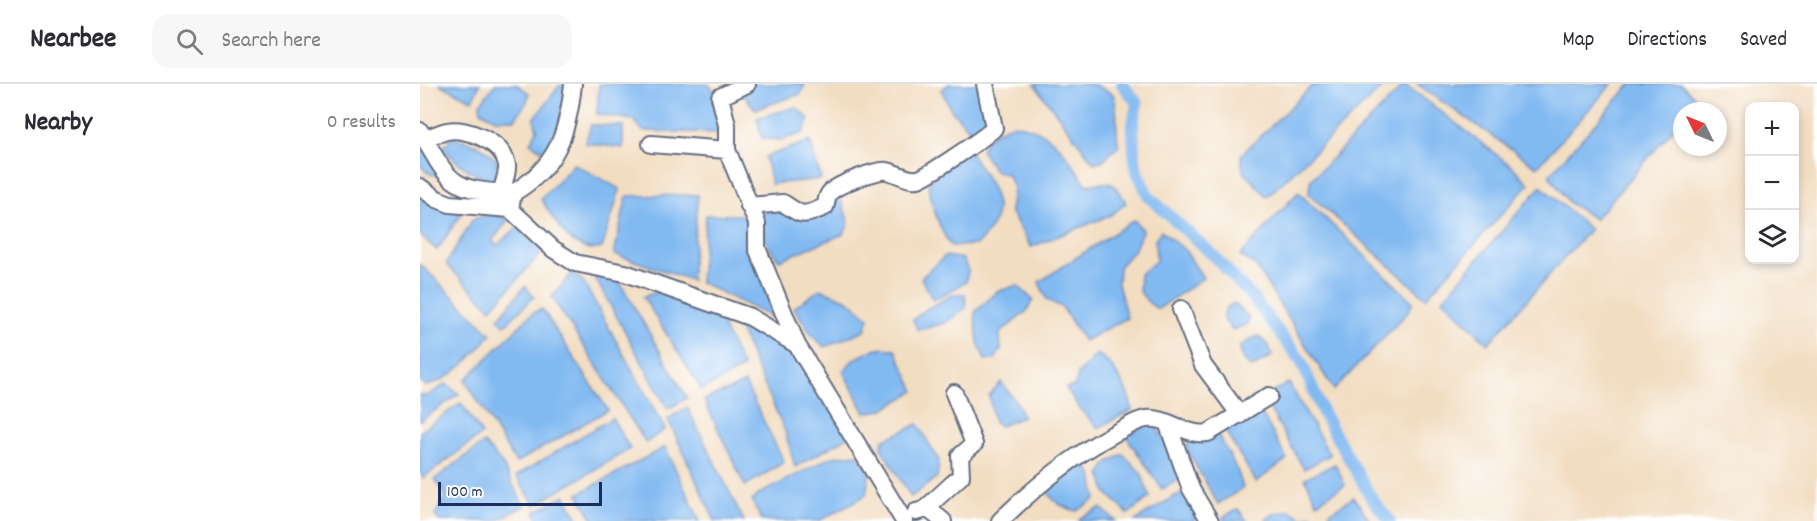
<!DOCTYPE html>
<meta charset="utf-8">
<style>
body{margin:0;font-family:Dekko,sans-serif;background:#f7f7f7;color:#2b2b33}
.controls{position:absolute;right:18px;top:18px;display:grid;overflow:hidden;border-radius:12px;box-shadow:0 3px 9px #0003}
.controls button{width:54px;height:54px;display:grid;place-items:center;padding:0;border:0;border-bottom:2px solid #e1e1e2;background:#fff;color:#2b2b33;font:30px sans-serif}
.compass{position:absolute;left:1253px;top:18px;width:54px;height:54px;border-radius:50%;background:#fff;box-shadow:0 3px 9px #0003;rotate:313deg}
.scale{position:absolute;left:18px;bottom:15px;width:164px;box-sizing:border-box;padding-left:6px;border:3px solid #1b2f5e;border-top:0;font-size:16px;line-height:21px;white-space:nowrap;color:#1b2f5e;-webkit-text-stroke:4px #fff;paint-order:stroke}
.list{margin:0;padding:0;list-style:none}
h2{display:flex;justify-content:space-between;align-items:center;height:78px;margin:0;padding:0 24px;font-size:26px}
h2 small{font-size:20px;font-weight:400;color:#7c7c81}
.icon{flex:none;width:33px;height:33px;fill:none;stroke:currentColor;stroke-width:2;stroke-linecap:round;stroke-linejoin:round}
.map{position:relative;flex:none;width:1397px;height:437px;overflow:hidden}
header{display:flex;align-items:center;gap:36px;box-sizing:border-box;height:84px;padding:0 30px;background:#fff;border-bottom:2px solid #e1e1e2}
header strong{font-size:28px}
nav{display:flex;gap:33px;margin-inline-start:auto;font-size:21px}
.search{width:420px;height:54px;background:#f7f7f7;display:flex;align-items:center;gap:15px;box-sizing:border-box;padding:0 21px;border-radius:18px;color:#7c7c81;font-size:22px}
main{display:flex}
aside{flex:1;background:#fff}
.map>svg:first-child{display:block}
.water{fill:#81b9f1;stroke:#4e74a8;stroke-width:1.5}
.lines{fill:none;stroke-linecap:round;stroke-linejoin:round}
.canal{stroke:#81b9f1;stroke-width:12}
.minor-casing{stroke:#666c81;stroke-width:20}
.minor{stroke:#fff;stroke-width:16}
</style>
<header>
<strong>Nearbee</strong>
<div class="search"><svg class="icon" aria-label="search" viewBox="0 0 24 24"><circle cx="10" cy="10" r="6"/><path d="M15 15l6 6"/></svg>Search here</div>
<nav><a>Map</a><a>Directions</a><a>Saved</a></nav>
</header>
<main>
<aside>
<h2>Nearby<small>0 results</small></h2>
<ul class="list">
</ul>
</aside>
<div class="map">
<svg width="1397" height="437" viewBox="0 0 1397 437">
<rect width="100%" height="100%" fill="#fff"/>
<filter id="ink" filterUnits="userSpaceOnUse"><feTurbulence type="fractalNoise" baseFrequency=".0167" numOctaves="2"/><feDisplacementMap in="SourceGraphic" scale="12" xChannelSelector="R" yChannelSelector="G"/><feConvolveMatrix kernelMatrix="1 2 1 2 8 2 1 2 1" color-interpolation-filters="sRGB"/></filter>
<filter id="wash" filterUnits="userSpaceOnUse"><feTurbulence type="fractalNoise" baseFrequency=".008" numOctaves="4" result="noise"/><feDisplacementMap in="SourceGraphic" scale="24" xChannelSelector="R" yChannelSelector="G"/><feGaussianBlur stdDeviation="1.35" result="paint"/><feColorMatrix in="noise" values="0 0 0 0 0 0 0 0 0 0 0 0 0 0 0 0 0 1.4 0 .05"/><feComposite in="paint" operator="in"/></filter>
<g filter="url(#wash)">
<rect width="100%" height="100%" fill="#f2ddc1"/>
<path class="water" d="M 19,0 L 60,0 L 52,16 Z
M 75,0 L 96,0 L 109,9 L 107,18 L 95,35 L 75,35 L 61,27 L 60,20 Z
M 179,0 L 289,0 L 303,22 L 305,49 L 223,47 L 214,36 L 177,30 Z
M 321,0 L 385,0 L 381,10 L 335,25 L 317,2 Z
M 529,0 L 567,0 L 574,31 L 550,46 L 532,27 L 521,6 Z
M 614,0 L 673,0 L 693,10 C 700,27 694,45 699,62 L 683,76 L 674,79 Z
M 894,0 L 966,0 L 847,113 L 823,87 L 821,71 Z
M 985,0 L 1094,84 L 1109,100 L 1006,214 L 889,110 L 890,97 Z
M 997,0 L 1192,0 L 1117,83 Z
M 1211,0 L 1261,0 L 1278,16 L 1269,27 L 1262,27 L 1262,35 L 1175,135 L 1149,119 L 1129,91 Z
M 140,1 L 147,4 L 136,56 L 125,68 L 110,59 L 117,46 L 114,35 Z
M 376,23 L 389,35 L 383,49 L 361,56 L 342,54 L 337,34 Z
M 595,40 C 638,49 643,68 667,101 C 692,97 695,97 706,119 L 691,131 L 611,163 L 590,127 L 593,104 L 588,91 L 574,86 L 561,66 C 566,51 581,44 595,40 Z
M 171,41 L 203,42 L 203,64 L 165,59 Z
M 0,47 L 36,97 L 8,89 L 0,81 Z
M 32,54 C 52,57 71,64 80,83 L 75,98 C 53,91 37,81 23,63 Z
M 390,57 L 401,95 L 351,100 L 345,73 Z
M 550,67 C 570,103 596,125 556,161 L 531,162 C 518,143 513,124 508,101 L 521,83 Z
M 154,80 L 200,105 L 182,164 C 151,171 135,137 121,115 Z
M 1121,102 L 1170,145 L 1068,260 L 1023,215 Z
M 878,108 L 993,218 L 988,228 L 914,306 L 835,181 L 820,172 Z
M 0,111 L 41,130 L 17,166 L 0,151 Z
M 278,111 L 271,196 L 194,170 L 207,112 Z
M 421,116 L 429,139 L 424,150 L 359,176 L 345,157 L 339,129 Z
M 73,130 L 89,135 L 72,157 L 77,161 L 97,144 L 123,167 L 71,225 L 26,180 L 53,135 Z
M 286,131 L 326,131 L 350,212 L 360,233 L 357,236 L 280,198 Z
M 714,136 L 723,146 L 714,166 L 699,183 L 698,200 L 707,234 L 664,257 L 642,223 L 627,216 L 619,198 Z
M 741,147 L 765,166 L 783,194 L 738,225 L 729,219 L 719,207 L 720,190 L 736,177 L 735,155 Z
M 525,172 L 543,175 L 548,187 L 546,198 L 513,216 L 501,194 Z
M 0,180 L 71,250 C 55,270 32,296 6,302 L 0,298 Z
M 184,188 L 197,193 L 267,314 L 248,325 L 174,192 Z
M 152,189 L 163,197 L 245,345 L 226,359 L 132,213 Z
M 597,201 L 613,216 L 607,227 L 580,249 L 581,266 L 574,276 L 565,276 L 558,258 L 555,228 L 577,208 Z
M 105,202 L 114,213 L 85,241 L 78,235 Z
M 400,205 L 428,216 L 449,234 L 445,246 L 405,263 L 393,253 L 374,224 Z
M 243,206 L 296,228 L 323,284 L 282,306 L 223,213 Z
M 534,210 L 545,210 L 546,224 L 525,239 L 498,246 L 493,236 L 506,225 Z
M 814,219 L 829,233 L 828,240 L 812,246 L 803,234 L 806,224 Z
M 122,225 L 188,326 L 96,379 L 45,296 L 113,229 Z
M 325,238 L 377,268 L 430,352 L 375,383 L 365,347 L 318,242 Z
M 838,252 L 849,262 L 852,272 L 831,284 L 822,273 L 820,262 Z
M 457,264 L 475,265 L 495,307 L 462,326 L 445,329 L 423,287 L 434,275 Z
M 677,270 C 693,277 710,309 712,326 L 678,344 L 660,325 L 646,304 L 655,302 L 658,290 Z
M 581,298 L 599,322 L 602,333 L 581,342 L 574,339 L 569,312 Z
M 325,299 L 364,378 L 325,402 L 284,316 Z
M 869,299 L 910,371 L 884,385 L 843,313 Z
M 26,300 L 39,310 L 0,337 L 0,309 L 5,313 Z
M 835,317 L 867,375 L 836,398 L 807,350 L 805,340 Z
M 41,319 L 62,350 L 3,394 L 0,388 L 0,348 Z
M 267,323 L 324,437 L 295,437 L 248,335 Z
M 192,334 L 210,365 L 115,421 L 96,392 Z
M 732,338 L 756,373 L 762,394 L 742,405 L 706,352 Z
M 498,340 L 519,377 L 517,393 L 491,413 L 461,364 L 463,356 Z
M 796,346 L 818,388 L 823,404 L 798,420 L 767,366 L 768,356 L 782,348 Z
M 64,359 L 82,380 L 104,422 L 77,437 L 19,437 L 15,431 L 26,412 L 15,395 Z
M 245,363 L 280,437 L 174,437 L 158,410 Z
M 436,370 L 450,387 L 446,411 L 399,437 L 342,437 L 332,417 L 339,410 L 411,373 Z
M 703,370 L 721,389 L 730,413 L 708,430 L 686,408 L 681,390 L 686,380 Z
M 665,380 L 672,390 L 676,415 L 657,427 C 643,423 632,419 627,405 L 652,382 Z
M 915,380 L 925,401 L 897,419 L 885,394 Z
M 769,407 L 784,431 L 772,437 L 715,437 L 755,412 Z
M 145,411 L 159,437 L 119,437 L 115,428 Z
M 934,413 L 950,437 L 915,437 L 909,429 Z
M 681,424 L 696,437 L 659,437 L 660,434 Z
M 818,425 L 827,437 L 804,437 L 803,433 Z
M 869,426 L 882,434 L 892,431 L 895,437 L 845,437 L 851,431 Z"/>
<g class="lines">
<path class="canal" d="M 702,0 L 717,19 L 713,41 L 714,69 L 717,88 L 729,113 L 793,171 L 832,213 L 881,277 L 903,329 L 952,415 L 970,437"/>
</g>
</g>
<g filter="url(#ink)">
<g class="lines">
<g class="minor-casing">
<path id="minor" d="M 327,0 L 300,13 L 307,41 L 307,66 L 337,139 L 337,164 L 377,261
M 0,47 C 29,97 29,107 92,109
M 5,55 C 12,52 19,49 27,47 C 47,43 83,58 87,81 C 88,89 83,101 81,109
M 231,60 L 307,66
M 0,103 L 17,115 L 30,120 L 90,125 L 133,165 L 155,179 L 205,189 L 330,233 L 377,261 L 484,437
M 329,122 L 363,119 C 384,132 380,133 405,123 C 407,119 406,114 409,110 C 414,101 458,85 467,87 C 477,89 488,97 498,95 C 506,93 569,51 574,44 L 565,0
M 90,125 L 93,109 C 137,83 148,49 153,0
M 761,225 L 783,281 L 820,331
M 748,341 L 771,405 L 790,437
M 505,425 L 541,392 L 540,372 L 554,360 L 534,309
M 496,428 L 508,425 L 523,437
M 580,437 C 616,402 652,372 697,348 C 706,344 716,336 726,335 C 747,332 766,353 788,349 L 849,312"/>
</g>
<use href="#minor" class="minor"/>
</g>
</g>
</svg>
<div class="controls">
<button>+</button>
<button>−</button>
<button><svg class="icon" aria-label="layers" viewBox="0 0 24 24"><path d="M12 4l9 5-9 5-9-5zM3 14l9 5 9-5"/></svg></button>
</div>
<svg class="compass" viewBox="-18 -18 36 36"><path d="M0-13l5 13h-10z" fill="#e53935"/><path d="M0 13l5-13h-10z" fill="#7c7c81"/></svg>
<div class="scale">100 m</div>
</div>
</main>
